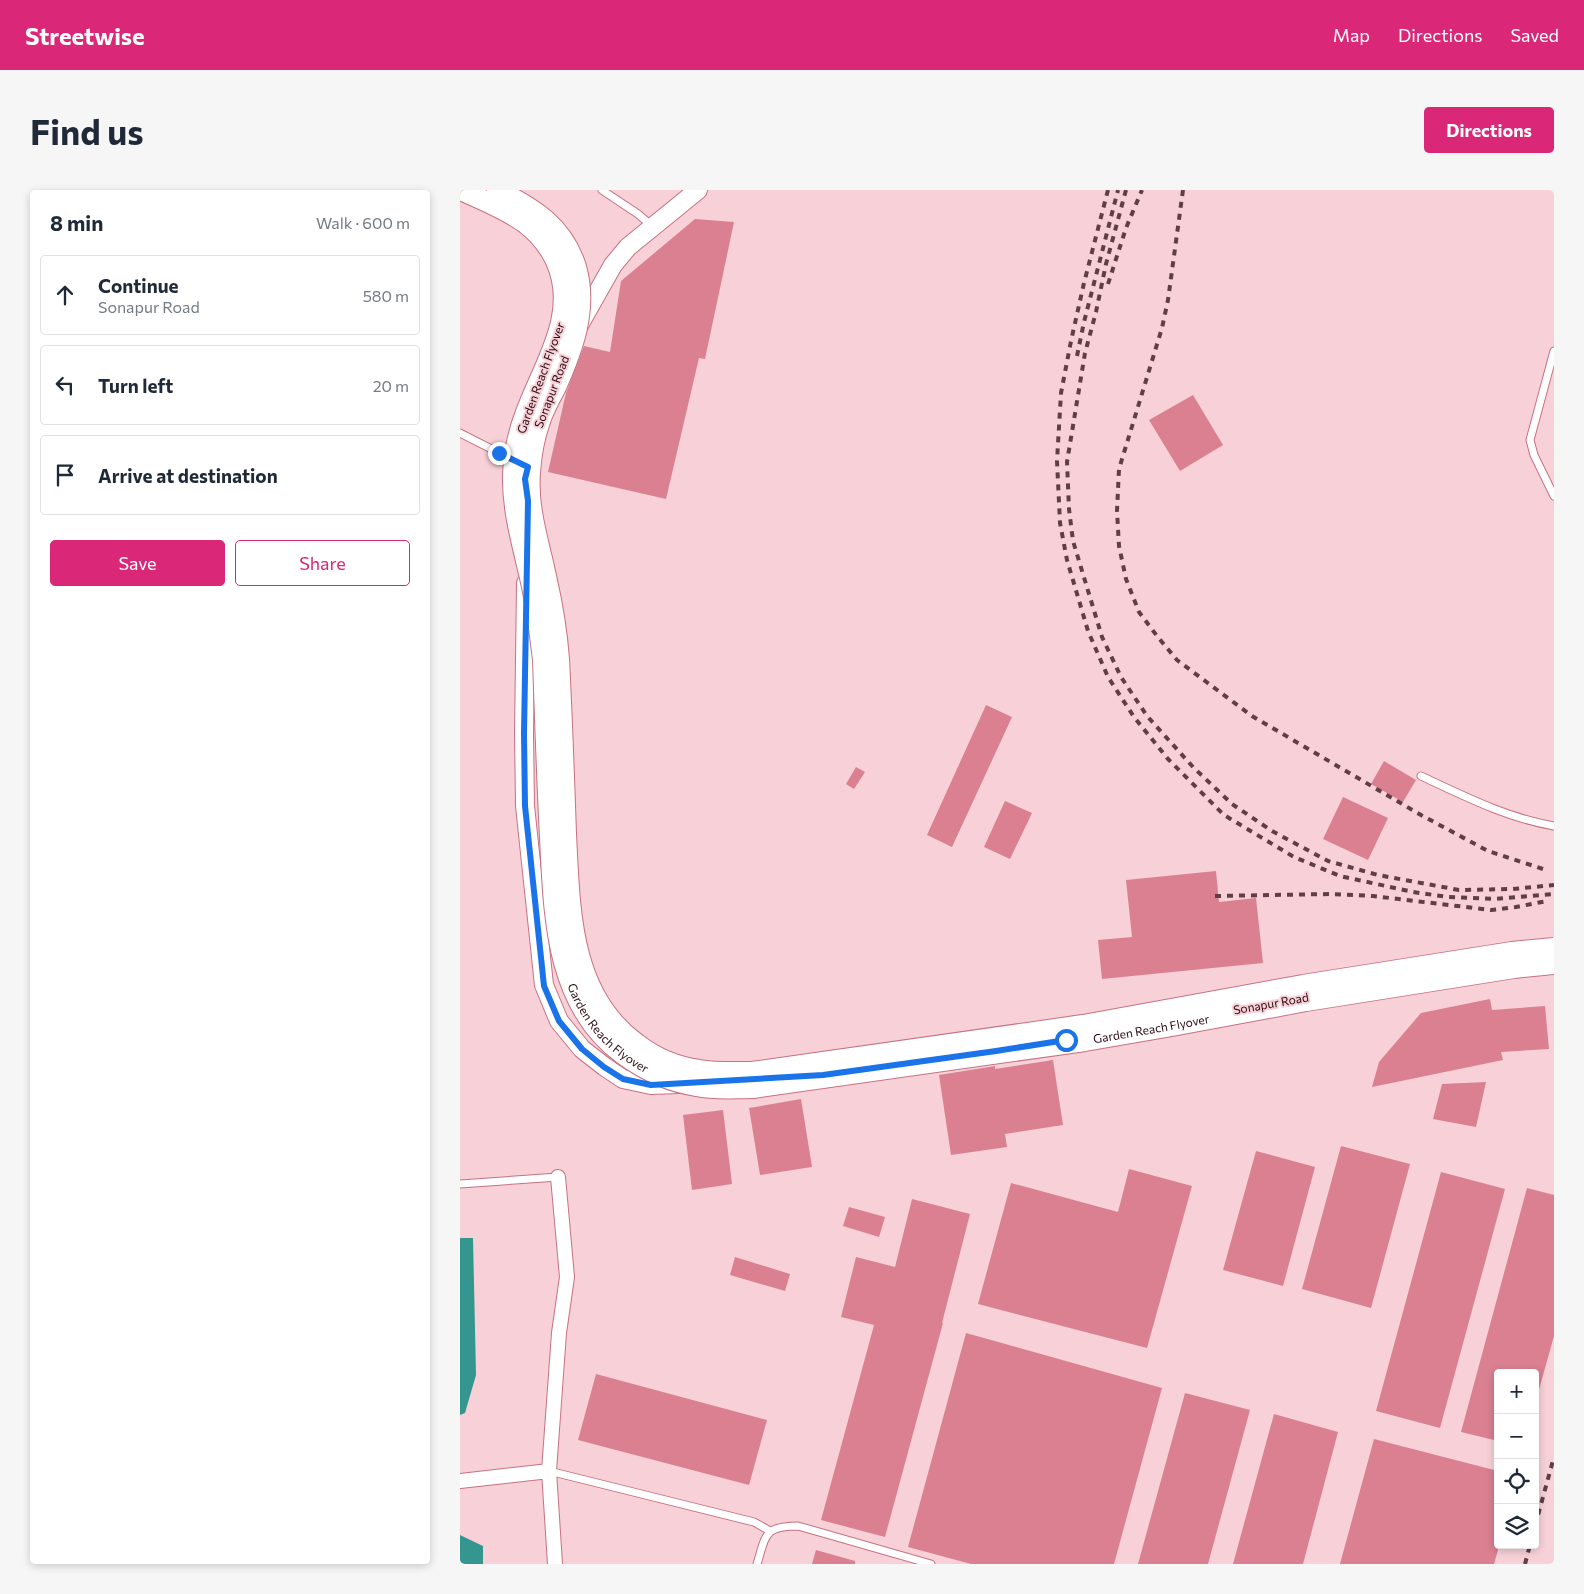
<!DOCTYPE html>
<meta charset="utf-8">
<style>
body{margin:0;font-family:Commissioner,sans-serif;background:#f6f6f7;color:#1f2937}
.controls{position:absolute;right:15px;bottom:15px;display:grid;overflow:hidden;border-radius:5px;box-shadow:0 2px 8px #0003}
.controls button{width:45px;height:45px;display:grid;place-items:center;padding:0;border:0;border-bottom:1px solid #e0e1e3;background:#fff;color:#1f2937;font:25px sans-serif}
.stop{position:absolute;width:15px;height:15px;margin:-11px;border:4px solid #1a73e8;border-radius:50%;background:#fff}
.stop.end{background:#1a73e8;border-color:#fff;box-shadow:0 1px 5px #0008}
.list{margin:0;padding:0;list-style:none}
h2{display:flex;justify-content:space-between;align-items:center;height:65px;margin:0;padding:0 20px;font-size:21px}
h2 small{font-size:16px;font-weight:400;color:#747a83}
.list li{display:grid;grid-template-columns:32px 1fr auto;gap:15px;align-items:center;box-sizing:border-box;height:80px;margin:0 10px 10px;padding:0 10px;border:1px solid #e0e1e3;border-radius:5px}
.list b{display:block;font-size:19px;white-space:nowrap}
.list p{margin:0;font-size:16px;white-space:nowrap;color:#747a83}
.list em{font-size:16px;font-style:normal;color:#747a83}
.actions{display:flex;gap:10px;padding:15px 20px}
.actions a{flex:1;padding:11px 0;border:1px solid #db2777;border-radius:5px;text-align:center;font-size:18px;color:#db2777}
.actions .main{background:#db2777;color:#fff}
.icon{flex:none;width:28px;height:28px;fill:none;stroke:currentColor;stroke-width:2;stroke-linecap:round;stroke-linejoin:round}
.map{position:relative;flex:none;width:1094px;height:1374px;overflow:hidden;border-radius:5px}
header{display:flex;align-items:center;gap:30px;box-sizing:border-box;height:70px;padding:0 25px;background:#db2777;color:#fff}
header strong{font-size:24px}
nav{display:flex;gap:28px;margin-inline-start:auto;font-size:18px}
.intro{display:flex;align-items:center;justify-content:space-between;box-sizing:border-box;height:120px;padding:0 30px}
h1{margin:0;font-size:35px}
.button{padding:12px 22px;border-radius:5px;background:#db2777;color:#fff;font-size:18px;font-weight:700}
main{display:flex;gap:30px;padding:0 30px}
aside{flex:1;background:#fff;border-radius:5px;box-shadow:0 2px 8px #0003}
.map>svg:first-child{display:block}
.water{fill:#34968e}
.building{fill:#da8091}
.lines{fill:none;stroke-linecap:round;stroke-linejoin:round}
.service-casing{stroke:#c77182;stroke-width:9}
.minor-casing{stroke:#c77182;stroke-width:16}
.tertiary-casing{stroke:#c77182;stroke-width:20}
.service{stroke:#fff;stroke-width:7}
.minor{stroke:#fff;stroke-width:14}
.tertiary{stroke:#fff;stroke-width:18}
.rail{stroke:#5f3e45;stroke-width:4;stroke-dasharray:6 6;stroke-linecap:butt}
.secondary-bridge-casing{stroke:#c77182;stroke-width:22;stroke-linecap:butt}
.secondary-bridge{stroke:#fff;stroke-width:20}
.route{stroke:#1a73e8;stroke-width:6}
.labels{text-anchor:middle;stroke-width:4;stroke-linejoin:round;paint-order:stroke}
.street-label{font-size:12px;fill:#2a0a12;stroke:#f7d1d7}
</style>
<header>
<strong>Streetwise</strong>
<nav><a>Map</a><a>Directions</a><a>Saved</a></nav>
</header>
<div class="intro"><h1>Find us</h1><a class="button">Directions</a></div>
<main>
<aside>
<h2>8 min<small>Walk · 600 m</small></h2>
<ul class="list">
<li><svg class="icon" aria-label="ahead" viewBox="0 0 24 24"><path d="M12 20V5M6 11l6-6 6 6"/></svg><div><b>Continue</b><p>Sonapur Road</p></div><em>580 m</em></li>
<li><svg class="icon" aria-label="left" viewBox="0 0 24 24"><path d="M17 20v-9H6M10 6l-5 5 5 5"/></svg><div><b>Turn left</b></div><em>20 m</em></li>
<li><svg class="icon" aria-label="arrive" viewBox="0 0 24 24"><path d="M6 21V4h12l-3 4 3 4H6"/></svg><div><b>Arrive at destination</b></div></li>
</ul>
<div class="actions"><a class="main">Save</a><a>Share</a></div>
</aside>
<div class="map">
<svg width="1094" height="1374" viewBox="0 0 1094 1374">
<rect width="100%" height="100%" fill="#f7d1d7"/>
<path class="water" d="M 0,1048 L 13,1048 L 16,1185 L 5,1223 L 0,1225 Z
M 0,1345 L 23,1356 L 23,1374 L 0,1374 Z"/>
<path class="building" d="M 235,29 L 274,32 L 245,169 L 239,168 L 206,309 L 88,282 L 106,203 L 124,156 L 150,162 L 161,91 Z
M 733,205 L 763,255 L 720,281 L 689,230 Z
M 526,515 L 552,527 L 492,657 L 467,645 Z
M 924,571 L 956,590 L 943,612 L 911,594 Z
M 396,577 L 405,582 L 394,599 L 386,594 Z
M 883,607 L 928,628 L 908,670 L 863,649 Z
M 545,611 L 572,623 L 550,669 L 524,657 Z
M 756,681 L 759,712 L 796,708 L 803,773 L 642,789 L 638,750 L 672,747 L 666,690 Z
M 1030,809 L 1032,820 L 1085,816 L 1089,859 L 1041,862 L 1043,870 L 912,897 L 919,872 L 961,823 Z
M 593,870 L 603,935 L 545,944 L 547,957 L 491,965 L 479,885 L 535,876 L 535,879 Z
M 1026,892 L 1016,937 L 973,929 L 982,894 Z
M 341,909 L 352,977 L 300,985 L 289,918 Z
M 263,920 L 272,994 L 232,1000 L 223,925 Z
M 881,956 L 950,974 L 911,1118 L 842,1099 Z
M 796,961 L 855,977 L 823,1096 L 763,1080 Z
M 669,979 L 732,996 L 687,1158 L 518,1114 L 551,993 L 658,1022 Z
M 981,982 L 1045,999 L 980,1238 L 916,1221 Z
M 1067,998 L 1094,1005 L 1094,1146 L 1078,1203 L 1075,1203 L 1075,1183 L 1038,1183 L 1038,1251 L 1001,1242 Z
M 452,1009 L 510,1024 L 482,1133 L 483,1133 L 425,1347 L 361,1330 L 414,1135 L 381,1127 L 396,1067 L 435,1077 Z
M 389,1017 L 425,1027 L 419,1047 L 383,1036 Z
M 275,1067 L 330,1084 L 325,1101 L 270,1085 Z
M 506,1143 L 702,1198 L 654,1374 L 511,1374 L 448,1357 Z
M 136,1184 L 307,1230 L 289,1295 L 118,1250 Z
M 725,1203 L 790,1220 L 748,1374 L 678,1374 Z
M 814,1224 L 878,1242 L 843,1374 L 773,1374 Z
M 914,1249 L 1038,1281 L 1038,1360 L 1034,1374 L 880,1374 Z
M 356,1360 L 395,1371 L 395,1374 L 352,1374 Z"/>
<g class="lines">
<g class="service-casing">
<path id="service" d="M 142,0 L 178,24 L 192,36
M 1094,161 L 1070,250 L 1074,265 L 1094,306
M 0,243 L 51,269
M 961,586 C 1004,606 1047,628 1094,636
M 0,994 L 98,987
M 89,1281 L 294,1332 L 310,1341
M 297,1374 C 306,1345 304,1336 338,1336 L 471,1374"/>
</g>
<g class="minor-casing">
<path id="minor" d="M 0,1291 L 89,1281
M 95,1374 L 89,1281 L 99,1143 L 107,1087 L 98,987"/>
</g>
<g class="tertiary-casing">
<path id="tertiary" d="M 118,137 L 153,75 L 168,57 L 238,0
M 66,393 L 64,544 L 65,616 L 84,795 L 99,831 L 122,859 L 145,877 L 163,889 L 191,895 L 219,894"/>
</g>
<use href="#service" class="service"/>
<use href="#minor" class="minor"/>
<use href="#tertiary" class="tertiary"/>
<path class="rail" d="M 648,0 L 624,93 L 611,151 L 601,203 L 597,271 L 600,333 L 607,370 L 628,441 L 648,487 L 674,527 L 708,569 L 764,625 L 834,667 L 880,686 L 953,702 L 988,707 L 1035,709 L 1094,704
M 666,0 L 646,74 L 636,122 L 625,163 L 607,272 L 609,319 L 613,351 L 642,447 L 661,487 L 687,526 L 733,577 L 772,614 L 812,641 L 868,671 L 918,685 L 999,700 L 1053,699 L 1094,695
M 723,0 L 708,110 L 702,138 L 659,279 L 657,321 L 659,356 L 666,389 L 679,422 L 697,446 L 717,470 L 792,526 L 961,625 L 1028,661 L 1083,679
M 648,94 L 666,38 L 682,0
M 617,166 L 624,132 L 658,0
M 755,706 L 872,704 L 913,706 L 1031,720 L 1056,717 L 1087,711
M 1075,1336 L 1094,1267
M 1065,1374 L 1070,1355"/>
<g class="secondary-bridge-casing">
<g id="secondary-bridge">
<path id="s1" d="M 1,0 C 22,10 46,19 65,33 C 78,43 89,56 96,71 C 120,125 83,175 65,225 C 58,243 54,264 53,284 C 52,321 63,356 71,392 C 77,418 80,444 83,470 C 85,530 87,589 90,648 C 94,726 95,815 164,865 C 186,881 210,892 237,896 C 255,900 274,898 293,898 L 625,851 L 712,836 L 846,811 L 1054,778 L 1094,774"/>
<path d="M 37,0 C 73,18 103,36 116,77 C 128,118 113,159 96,197 C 90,208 84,219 80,231 C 74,248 71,266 70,283 C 67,320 80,355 87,391 C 93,417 97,443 99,469 C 102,527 104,585 106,644 C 110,719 109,805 177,854 C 195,868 217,877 239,880 C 256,883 275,882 292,882 L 623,835 L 843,795 L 1052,762 L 1094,758"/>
</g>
</g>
<use href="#secondary-bridge" class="secondary-bridge"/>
</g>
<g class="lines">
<path class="route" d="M 39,263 L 68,277 L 65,289 L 68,311 L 64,544 L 65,616 L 84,796 L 99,831 L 122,859 L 144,877 L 163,889 L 191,895 L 363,885 L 536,861 L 606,850"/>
</g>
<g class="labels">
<g class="street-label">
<text transform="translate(81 188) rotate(-70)" y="4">Garden Reach Flyover</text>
<text transform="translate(92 202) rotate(-69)" y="4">Sonapur Road</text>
<text transform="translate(811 814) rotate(-10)" y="4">Sonapur Road</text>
<text dy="4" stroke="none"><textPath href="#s1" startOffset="918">Garden Reach Flyover</textPath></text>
<text dy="4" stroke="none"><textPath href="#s1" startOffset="1488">Garden Reach Flyover</textPath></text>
</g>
</g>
</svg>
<div class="controls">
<button>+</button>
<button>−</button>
<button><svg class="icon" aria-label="locate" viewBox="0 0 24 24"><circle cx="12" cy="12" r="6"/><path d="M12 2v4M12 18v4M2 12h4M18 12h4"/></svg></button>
<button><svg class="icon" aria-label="layers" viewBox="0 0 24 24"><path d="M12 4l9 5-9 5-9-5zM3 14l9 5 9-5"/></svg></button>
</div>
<div class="stop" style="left:606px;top:850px"></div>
<div class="stop end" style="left:39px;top:263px"></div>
</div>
</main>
